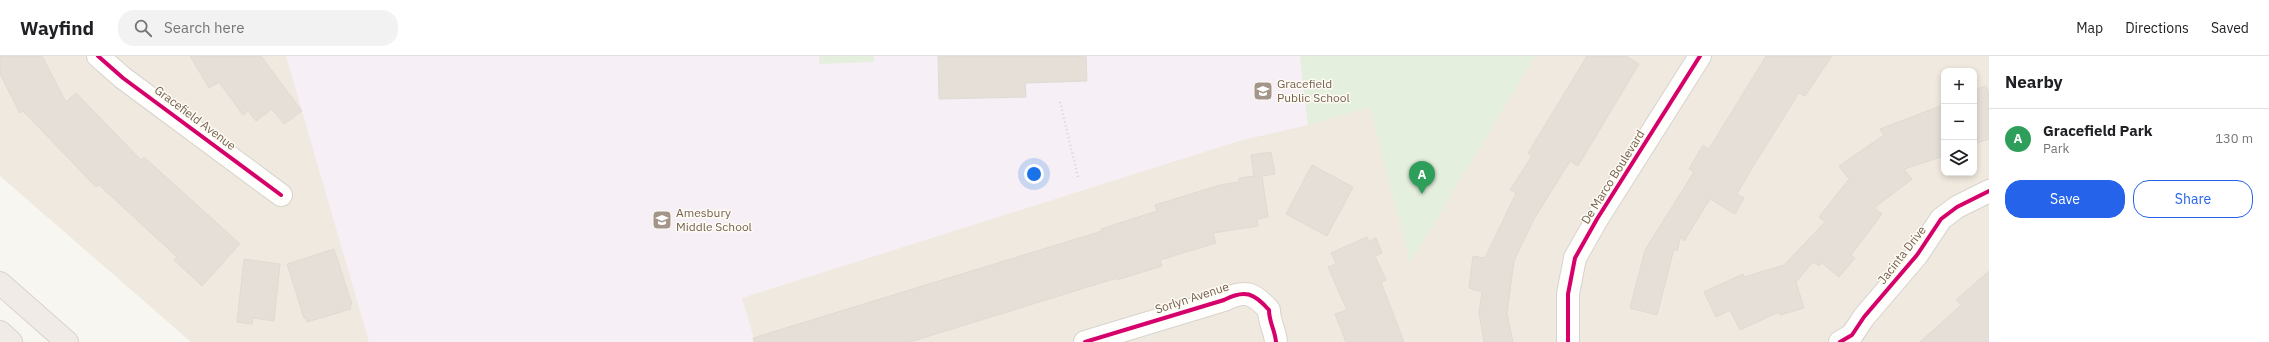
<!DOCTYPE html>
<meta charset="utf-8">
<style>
body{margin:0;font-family:"IBM Plex Sans",sans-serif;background:#f2f2f2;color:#202124}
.controls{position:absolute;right:12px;top:12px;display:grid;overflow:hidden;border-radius:8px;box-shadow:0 2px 6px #0003}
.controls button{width:36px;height:36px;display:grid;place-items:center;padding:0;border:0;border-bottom:1px solid #e0e0e0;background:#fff;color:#202124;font:20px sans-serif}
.you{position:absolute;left:1034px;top:118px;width:14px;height:14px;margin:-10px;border:3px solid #fff;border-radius:50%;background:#1a73e8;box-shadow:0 0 0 6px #1a73e833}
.badge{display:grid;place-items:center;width:26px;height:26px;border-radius:50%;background:#2563eb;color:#fff;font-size:13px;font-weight:700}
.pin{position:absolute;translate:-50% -33px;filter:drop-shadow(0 1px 2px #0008)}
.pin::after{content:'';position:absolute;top:21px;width:14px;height:12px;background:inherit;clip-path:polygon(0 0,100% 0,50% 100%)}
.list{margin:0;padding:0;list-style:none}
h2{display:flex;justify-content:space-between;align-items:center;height:52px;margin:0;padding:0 16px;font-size:17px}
h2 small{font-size:13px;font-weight:400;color:#757577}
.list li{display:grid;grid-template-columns:26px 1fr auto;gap:12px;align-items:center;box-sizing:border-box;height:60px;padding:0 16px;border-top:1px solid #e0e0e0}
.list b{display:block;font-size:15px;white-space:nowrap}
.list p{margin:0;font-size:13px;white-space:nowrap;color:#757577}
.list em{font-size:13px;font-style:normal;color:#757577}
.actions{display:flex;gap:8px;padding:12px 16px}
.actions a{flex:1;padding:9px 0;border:1px solid #2563eb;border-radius:16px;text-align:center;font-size:14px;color:#2563eb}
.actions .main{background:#2563eb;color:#fff}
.icon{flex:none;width:22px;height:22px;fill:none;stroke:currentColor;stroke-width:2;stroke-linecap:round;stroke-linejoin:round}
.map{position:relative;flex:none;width:1989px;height:286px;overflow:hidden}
header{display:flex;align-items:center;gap:24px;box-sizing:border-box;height:56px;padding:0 20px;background:#fff;border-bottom:1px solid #e0e0e0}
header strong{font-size:19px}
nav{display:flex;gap:22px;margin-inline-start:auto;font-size:14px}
.search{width:280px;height:36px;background:#f2f2f2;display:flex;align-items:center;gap:10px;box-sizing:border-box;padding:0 14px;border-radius:16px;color:#757577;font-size:15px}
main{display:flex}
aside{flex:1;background:#fff}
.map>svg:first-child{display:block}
.residential{fill:#f0e9df;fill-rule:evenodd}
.education{fill:#f6eff5}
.green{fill:#e5efdd}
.building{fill:#e5dfd8;stroke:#e0dad3}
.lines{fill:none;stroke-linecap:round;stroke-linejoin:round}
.minor-casing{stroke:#d8d3ce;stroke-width:24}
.motorway-casing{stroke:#d9d3cd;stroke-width:24}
.path{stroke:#dad6d1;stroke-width:2.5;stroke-dasharray:1 3;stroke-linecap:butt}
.minor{stroke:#fefefd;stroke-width:22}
.motorway{stroke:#f1ebe8;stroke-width:22}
.cycleway-casing{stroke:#fefbf4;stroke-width:6}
.cycleway{stroke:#d6006c;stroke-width:4}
.labels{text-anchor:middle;stroke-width:3;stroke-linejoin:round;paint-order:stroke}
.poi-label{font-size:12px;fill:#756151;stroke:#fefbf4;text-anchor:start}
.street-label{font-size:12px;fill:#756151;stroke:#fefbf4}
</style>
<header>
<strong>Wayfind</strong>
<div class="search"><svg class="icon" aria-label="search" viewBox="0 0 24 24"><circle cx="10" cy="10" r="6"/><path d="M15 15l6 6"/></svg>Search here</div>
<nav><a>Map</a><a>Directions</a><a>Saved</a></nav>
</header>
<main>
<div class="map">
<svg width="1989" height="286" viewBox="0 0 1989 286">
<rect width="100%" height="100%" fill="#f8f6f1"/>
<path class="residential" d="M 0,0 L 1989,0 L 1989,286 L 191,286 L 0,120 ZM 1944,15 L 1974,15 L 1974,117 L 1944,117 Z"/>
<path class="education" d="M 286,0 L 1300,0 L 1308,69 L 1239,85 L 742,242 L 755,286 L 369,286 Z"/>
<path class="green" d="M 819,0 L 874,0 L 874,6 L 819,8 Z
M 1300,0 L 1535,0 L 1410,207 L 1370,51 L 1308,69 Z"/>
<path class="building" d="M 0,0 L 42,0 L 66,46 L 76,37 L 141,104 L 144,101 L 240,188 L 202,230 L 174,204 L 177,201 L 99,129 L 96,131 L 23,55 L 20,57 L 0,18 Z
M 190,0 L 261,0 L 302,55 L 284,68 L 272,53 L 256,65 L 248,55 L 243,59 L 219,26 L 209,32 Z
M 938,0 L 1086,0 L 1087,25 L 1025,27 L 1026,41 L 939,43 Z
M 1587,0 L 1626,0 L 1639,8 L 1578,110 L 1570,105 L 1534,163 L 1514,205 L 1507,257 L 1513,286 L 1484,286 L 1479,257 L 1482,236 L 1469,232 L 1473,200 L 1485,202 L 1516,137 L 1510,134 L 1532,100 L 1528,97 Z
M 1766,0 L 1832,0 L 1805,40 L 1799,37 L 1749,117 L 1737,138 L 1744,142 L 1735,158 L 1710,143 L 1684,185 L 1681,180 L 1677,195 L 1674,193 L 1657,259 L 1630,252 L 1645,194 L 1694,116 L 1689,113 L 1703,89 L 1709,93 Z
M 1986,30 L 1989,39 L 1989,83 L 1974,88 L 1974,34 Z
M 1944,43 L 1944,100 L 1904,113 L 1912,123 L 1874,152 L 1882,158 L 1851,199 L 1855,202 L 1839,221 L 1822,207 L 1819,210 L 1813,206 L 1796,226 L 1804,252 L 1780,259 L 1779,256 L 1740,274 L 1730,254 L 1716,261 L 1704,236 L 1743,218 L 1744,221 L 1784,209 L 1825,166 L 1819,161 L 1849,123 L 1839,110 L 1884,79 L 1880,73 L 1943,49 L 1942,44 Z
M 1271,96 L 1275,118 L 1262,120 L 1268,161 L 1257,163 L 1258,170 L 1213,177 L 1216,187 L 1160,204 L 1162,210 L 1117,224 L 1117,222 L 910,286 L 754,286 L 753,282 L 1102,175 L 1101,173 L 1157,155 L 1155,149 L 1220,129 L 1239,126 L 1239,122 L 1254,120 L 1251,99 Z
M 1312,109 L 1353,131 L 1327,180 L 1286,158 Z
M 1367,181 L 1369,185 L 1376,182 L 1382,197 L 1375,200 L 1386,224 L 1381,226 L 1404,286 L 1346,286 L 1335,258 L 1347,254 L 1328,211 L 1336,208 L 1331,197 Z
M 334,193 L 352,248 L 350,249 L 351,253 L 307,266 L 306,262 L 304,262 L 287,208 Z
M 244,203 L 280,208 L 274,265 L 253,262 L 252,268 L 237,266 Z
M 1989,215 L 1989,286 L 1920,286 L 1961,249 L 1956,244 Z"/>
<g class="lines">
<g class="minor-casing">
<path id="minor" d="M 98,0 L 123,22 L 281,139
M 1085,286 L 1224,244 C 1245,233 1254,237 1269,254 C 1269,266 1275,274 1276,286
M 1568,286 L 1568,238 L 1575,202 L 1597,163 L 1700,0
M 1840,286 L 1852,279 L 1864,261 L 1917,199 L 1941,163 L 1957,151 L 1989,135"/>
</g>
<g class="motorway-casing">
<path id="motorway" d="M 0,227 L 67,286
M 0,276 L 11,286"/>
</g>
<path class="path" d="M 1060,46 L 1078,121"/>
<use href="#minor" class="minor"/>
<use href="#motorway" class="motorway"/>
<g class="cycleway-casing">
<path id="cycleway" d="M 98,0 L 123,22 L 281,139
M 1085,286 L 1224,244 C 1245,233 1254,237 1269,254 C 1269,266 1275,274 1276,286
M 1568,286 L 1568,238 L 1575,202 L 1597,163 L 1700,0
M 1840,286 L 1852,279 L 1864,261 L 1917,199 L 1941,163 L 1957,151 L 1989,135"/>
</g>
<use href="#cycleway" class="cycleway"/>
</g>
<defs>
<g id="school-square" transform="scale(1)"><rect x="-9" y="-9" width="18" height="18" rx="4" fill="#a39589" stroke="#fefbf4"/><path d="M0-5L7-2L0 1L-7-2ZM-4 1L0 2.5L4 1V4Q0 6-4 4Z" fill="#fff"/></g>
</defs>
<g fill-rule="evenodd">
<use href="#school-square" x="1263" y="35"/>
<use href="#school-square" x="662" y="164"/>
</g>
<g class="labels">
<g class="poi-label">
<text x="1277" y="32">Gracefield<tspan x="1277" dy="14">Public School</tspan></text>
<text x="676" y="161">Amesbury<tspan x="676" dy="14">Middle School</tspan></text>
</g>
<g class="street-label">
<text transform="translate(195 62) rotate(37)" y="4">Gracefield Avenue</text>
<text transform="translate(1613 121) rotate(-58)" y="4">De Marco Boulevard</text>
<text transform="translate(1902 199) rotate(-52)" y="4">Jacinta Drive</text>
<text transform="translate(1192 242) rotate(-18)" y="4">Sorlyn Avenue</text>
</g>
</g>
</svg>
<div class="controls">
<button>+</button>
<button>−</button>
<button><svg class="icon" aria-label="layers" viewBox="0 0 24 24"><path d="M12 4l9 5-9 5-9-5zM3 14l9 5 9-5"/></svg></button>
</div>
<div class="you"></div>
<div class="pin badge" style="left:1422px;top:138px;background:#2e9e5b">A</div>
</div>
<aside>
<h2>Nearby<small></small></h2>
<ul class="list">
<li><span class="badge" style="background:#2e9e5b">A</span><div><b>Gracefield Park</b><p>Park</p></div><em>130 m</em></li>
</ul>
<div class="actions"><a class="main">Save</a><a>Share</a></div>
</aside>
</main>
